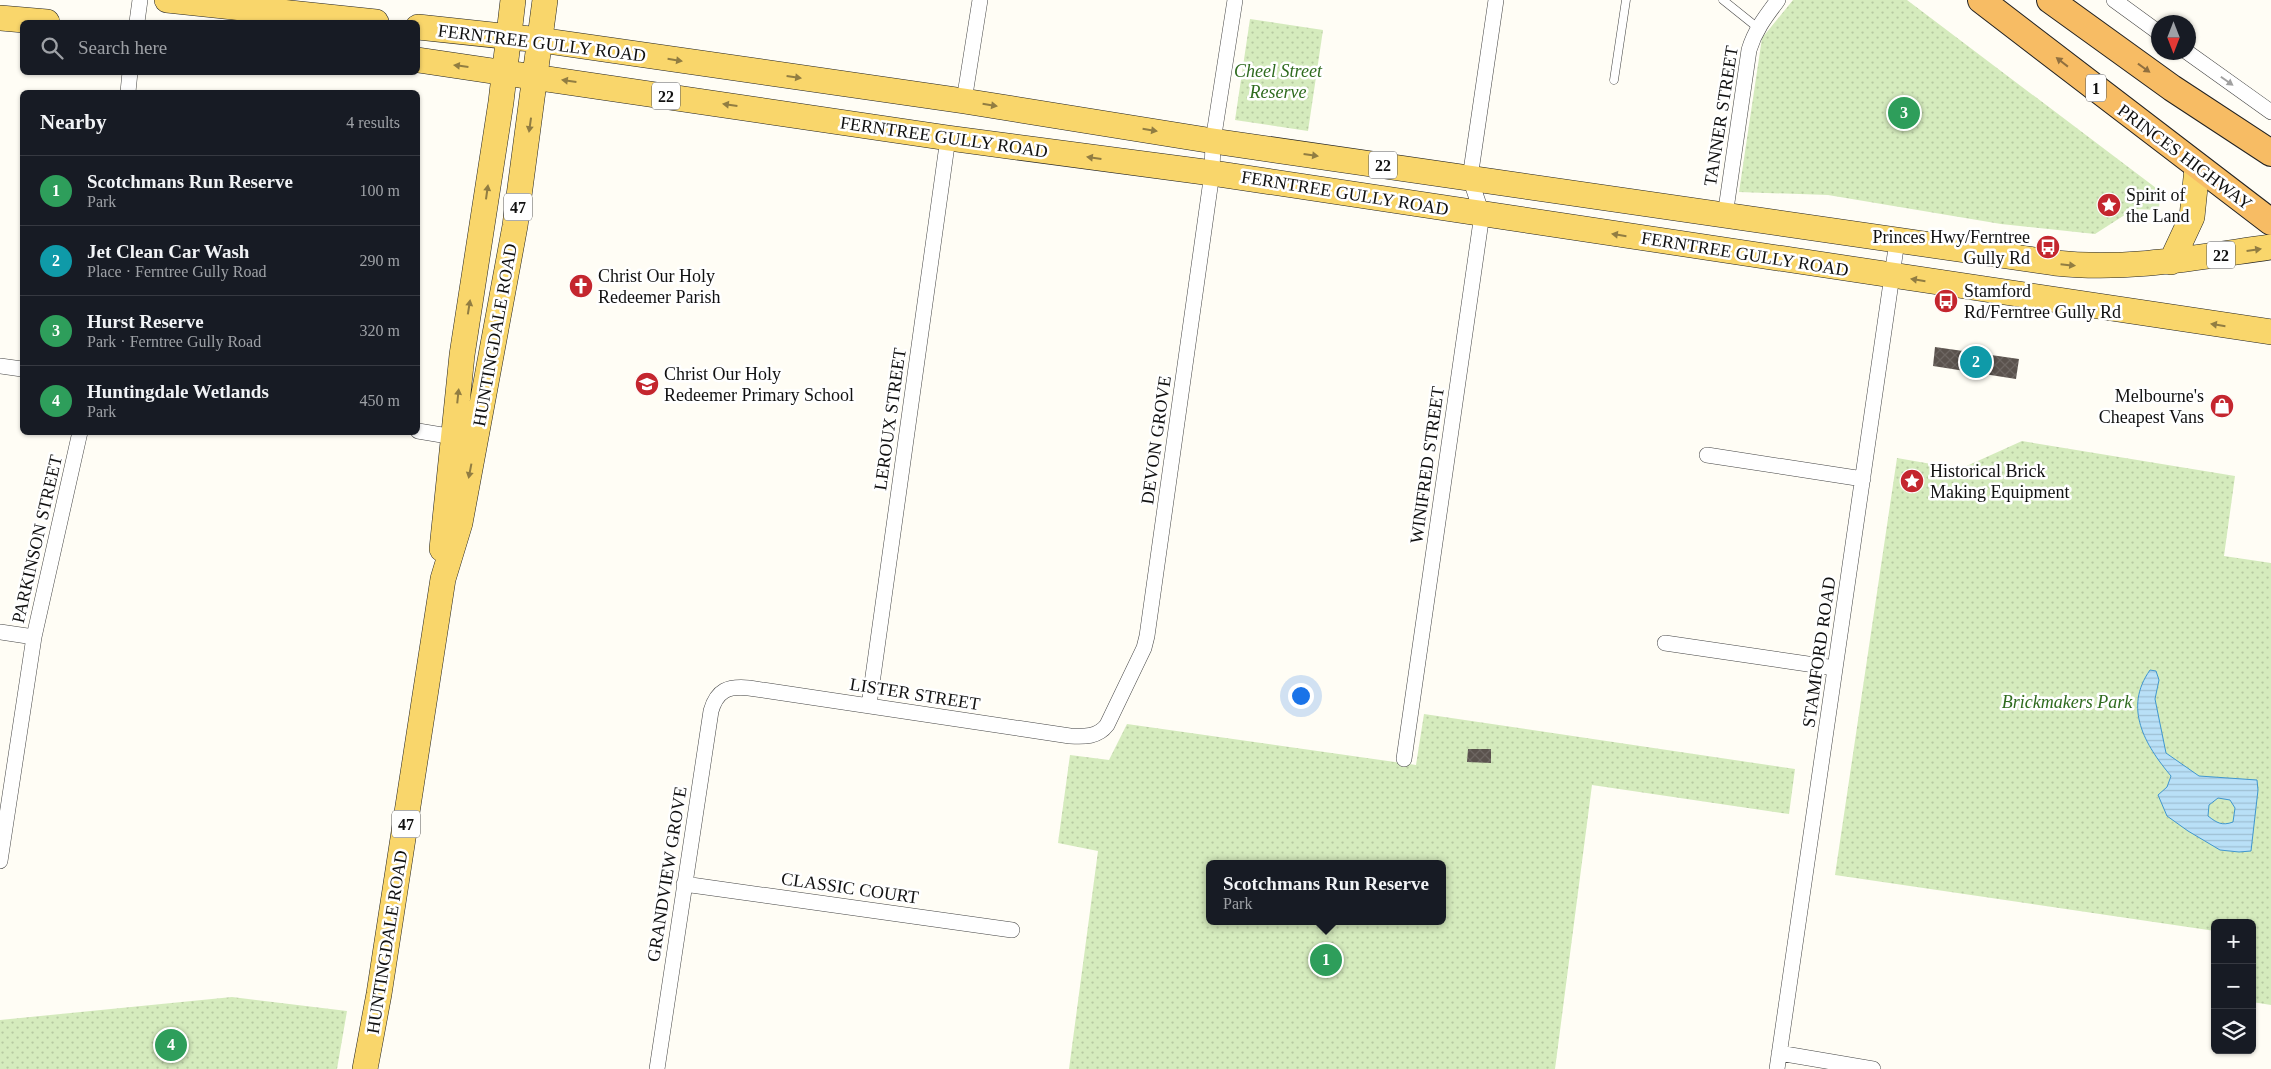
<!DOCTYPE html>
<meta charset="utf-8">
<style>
body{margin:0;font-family:"Times New Roman",serif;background:#242831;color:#f1f3f6}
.controls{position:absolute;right:15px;bottom:15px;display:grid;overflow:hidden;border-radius:8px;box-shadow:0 1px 4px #0004}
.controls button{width:45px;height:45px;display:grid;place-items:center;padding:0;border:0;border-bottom:1px solid #363941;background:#171b24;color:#f1f3f6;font:25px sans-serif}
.compass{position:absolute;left:2151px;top:15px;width:45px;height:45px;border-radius:50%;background:#171b24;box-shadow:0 1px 4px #0004;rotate:180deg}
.you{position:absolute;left:1300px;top:695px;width:18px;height:18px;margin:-12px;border:4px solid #fff;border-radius:50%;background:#1a73e8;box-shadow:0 0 0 8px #1a73e833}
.badge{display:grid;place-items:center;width:32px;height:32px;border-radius:50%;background:#0f766e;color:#fff;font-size:16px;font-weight:700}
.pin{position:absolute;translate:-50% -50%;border:2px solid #fff;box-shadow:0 1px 5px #0006}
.popup{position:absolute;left:1206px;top:860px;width:240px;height:65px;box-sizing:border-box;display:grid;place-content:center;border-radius:8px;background:#171b24;filter:drop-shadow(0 1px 4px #0005);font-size:16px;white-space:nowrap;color:#9ea1a6}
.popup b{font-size:19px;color:#f1f3f6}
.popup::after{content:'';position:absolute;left:50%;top:100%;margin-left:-10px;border:10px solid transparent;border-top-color:#171b24}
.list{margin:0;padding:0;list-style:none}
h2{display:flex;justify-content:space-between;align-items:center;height:65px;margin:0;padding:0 20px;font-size:21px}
h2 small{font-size:16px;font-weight:400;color:#9ea1a6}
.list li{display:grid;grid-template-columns:32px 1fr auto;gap:15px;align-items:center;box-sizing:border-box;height:70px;padding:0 20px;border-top:1px solid #363941}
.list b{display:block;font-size:19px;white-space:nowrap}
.list p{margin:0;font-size:16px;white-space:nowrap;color:#9ea1a6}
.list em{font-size:16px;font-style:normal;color:#9ea1a6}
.icon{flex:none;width:28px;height:28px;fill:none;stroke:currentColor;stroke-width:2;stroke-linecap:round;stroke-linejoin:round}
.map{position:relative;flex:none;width:2271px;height:1069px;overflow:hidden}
.search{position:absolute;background:#171b24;box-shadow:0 1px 4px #0004;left:20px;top:20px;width:400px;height:55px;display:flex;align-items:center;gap:12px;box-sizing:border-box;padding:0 18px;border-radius:8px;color:#9ea1a6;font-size:19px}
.panel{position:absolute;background:#171b24;box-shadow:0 1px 4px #0004;left:20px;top:90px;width:400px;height:345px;border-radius:8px}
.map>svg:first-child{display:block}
.park{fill:url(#park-dots);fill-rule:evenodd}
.water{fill:url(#water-rules);stroke:#3f96cf;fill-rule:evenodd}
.building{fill:url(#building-cross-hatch)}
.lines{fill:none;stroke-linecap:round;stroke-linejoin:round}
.service-casing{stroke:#444;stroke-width:9}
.minor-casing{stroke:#444;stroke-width:16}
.primary-casing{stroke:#222;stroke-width:26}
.trunk-casing{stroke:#222;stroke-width:28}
.service{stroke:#fff;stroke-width:8}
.minor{stroke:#fff;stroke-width:15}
.primary{stroke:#f9d66b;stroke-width:25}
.trunk{stroke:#f7bc64;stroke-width:26}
.oneway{fill:#917d42}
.oneway2{fill:#906f3f}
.oneway3{fill:#a0a0a0}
.labels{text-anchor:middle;stroke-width:5;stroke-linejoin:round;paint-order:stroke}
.shield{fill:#fff;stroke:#585858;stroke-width:1}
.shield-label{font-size:16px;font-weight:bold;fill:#111}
.street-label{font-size:18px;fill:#111;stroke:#fff}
.park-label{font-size:18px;font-style:italic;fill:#2f6b1f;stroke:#fff}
.poi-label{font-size:18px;fill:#111;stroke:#fff;text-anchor:start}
</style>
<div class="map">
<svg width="2271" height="1069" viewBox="0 0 2271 1069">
<defs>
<pattern id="park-dots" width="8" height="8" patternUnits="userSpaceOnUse" patternTransform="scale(1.25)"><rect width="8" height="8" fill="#d5ebbd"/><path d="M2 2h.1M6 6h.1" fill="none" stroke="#b6c8a1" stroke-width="1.8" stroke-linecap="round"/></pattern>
<pattern id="water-rules" width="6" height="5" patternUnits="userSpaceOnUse" patternTransform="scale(1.25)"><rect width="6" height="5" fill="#b9e0f7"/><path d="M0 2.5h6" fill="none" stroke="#9ebfd3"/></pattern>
<pattern id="building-cross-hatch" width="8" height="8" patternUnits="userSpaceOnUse" patternTransform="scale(1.25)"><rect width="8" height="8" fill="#5a524d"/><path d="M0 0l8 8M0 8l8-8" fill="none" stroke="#6d6662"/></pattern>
</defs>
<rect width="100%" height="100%" fill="#fffdf5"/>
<path class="park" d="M 1793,0 L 1907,0 L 2160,191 L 2159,210 L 2134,209 L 2095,234 L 2001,224 L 1828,195 L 1739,192 L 1762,38 Z
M 1250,19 L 1323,30 L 1308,131 L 1235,120 Z
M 2022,441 L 2235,476 L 2224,556 L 2271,563 L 2271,1005 L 2252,1002 L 2252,923 L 2215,923 L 2215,931 L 1835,875 L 1897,458 L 1960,469 Z
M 1424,714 L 1795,769 L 1789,814 L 1592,785 L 1555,1069 L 1069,1069 L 1098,851 L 1058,843 L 1070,755 L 1109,760 L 1127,724 L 1416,765 ZM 1210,864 L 1442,864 L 1442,921 L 1210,921 Z
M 232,997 L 347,1011 L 337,1069 L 0,1069 L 0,1020 Z"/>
<path class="water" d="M 2150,670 L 2156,671 L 2159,680 L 2155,699 L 2166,753 L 2199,776 L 2257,780 L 2258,790 L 2251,851 L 2239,852 L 2220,850 L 2188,831 L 2167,816 L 2158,795 L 2167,787 L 2171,776 C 2145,745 2123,708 2150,670 ZM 2218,798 L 2230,800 L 2235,808 L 2233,822 C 2222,826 2217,823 2208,816 L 2209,805 Z"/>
<path class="building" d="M 1935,347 L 2019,359 L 2016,379 L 1933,366 Z
M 1468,749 L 1491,749 L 1491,763 L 1467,762 Z"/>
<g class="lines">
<g class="service-casing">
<path id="service" d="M 1723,0 L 1758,28
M 1614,80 L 1626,0"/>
</g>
<g class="minor-casing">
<path id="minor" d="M 2114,0 L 2158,32
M 137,22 L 140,0
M 2187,52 L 2271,112
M 128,92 L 130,72
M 964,101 L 980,0
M 1725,216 L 1749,50 C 1755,30 1766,16 1778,0
M 0,366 L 22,369
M 418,431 L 460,438
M 1707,455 L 1863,479
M 0,632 L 34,637
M 1665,643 L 1835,668
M 869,705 L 948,138
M 1404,759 L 1482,214 L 1470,178 L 1496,0
M 0,861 L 34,637 L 80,432
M 684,884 L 1012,930
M 1779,1053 L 1873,1069
M 657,1069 L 711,711 C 717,690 728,686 749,688 L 1070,736 C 1084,737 1098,737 1107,725 L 1144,648 L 1147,636 L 1212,173 L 1213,141 L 1235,0
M 1777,1069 L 1897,241"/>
</g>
<g class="primary-casing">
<path id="primary" d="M 167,0 L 376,22
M 0,18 L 47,22
M 418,27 L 540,40 L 964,101 L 1213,141 L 2055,263 C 2128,271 2199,257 2271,247
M 418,60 L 948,138 L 1212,173 L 2271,332
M 2171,262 L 2192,217 L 2197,168
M 442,549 L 462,355 L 501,102 L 513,0
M 365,1069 L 379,994 L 443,579 L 460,523 L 515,226 L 545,0"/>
</g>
<g class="trunk-casing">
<path id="trunk" d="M 1981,0 L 2271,222
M 2050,0 L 2172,88 L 2271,153"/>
</g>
<use href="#service" class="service"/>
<use href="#minor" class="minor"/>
<use href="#primary" class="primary"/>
<use href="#trunk" class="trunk"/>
</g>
<defs><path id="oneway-solid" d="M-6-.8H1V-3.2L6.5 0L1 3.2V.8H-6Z" transform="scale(1.25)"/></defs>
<g class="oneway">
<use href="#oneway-solid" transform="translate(675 60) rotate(9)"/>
<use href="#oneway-solid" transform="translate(461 66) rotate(-173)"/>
<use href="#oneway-solid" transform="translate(794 77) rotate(8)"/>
<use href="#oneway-solid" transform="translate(569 81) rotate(-172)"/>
<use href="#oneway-solid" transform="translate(730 105) rotate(-172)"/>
<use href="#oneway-solid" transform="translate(990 105) rotate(9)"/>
<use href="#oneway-solid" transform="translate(530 125) rotate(98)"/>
<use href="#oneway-solid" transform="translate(1150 130) rotate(9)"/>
<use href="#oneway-solid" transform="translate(1311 155) rotate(8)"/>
<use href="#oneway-solid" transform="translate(1094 158) rotate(-172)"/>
<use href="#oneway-solid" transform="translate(487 192) rotate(-82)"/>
<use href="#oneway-solid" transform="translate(1619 235) rotate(-171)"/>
<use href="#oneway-solid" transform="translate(2254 250) rotate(-8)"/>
<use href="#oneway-solid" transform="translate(2068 265) rotate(6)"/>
<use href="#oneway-solid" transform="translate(1918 280) rotate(-171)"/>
<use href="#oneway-solid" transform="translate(469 307) rotate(-81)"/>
<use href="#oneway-solid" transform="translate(2218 325) rotate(-171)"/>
<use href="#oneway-solid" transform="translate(458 396) rotate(-84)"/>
<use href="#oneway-solid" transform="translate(470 471) rotate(101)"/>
</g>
<g class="oneway2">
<use href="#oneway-solid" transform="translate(2062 62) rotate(-142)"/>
<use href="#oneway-solid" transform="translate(2144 68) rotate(36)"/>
</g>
<use class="oneway3" href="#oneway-solid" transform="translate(2227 81) rotate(35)"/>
<defs>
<g id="sight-disc" transform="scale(1.25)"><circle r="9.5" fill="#c4262e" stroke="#fff"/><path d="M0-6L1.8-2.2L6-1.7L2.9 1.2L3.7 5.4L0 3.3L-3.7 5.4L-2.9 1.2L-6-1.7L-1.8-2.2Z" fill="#fff"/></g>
<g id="bus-disc" transform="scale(1.25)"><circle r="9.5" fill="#c4262e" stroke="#fff"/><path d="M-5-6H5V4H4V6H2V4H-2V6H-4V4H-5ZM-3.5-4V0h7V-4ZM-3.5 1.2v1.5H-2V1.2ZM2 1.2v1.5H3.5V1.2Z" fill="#fff"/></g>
<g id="church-disc" transform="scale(1.25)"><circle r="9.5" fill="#c4262e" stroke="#fff"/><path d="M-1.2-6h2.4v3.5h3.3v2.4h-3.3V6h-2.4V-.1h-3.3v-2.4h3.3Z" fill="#fff"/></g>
<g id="school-disc" transform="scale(1.25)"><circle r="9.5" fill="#c4262e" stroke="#fff"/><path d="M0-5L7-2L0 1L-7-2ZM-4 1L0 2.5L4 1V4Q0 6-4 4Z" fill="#fff"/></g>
<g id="shop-disc" transform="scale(1.25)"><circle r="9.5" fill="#c4262e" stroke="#fff"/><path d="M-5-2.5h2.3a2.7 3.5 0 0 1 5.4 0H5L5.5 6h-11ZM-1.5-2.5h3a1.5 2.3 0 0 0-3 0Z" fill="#fff"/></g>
</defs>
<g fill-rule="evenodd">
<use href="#sight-disc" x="2109" y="205"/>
<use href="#bus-disc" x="2048" y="247"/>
<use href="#church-disc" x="581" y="286"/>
<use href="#bus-disc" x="1946" y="301"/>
<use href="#school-disc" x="647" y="384"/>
<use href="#shop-disc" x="2222" y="406"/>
<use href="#sight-disc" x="1912" y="481"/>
</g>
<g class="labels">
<g class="shield">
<rect x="2086" y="74.5" width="20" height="27" rx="4"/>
<rect x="652" y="82.5" width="28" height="27" rx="4"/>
<rect x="1369" y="151.5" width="28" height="27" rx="4"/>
<rect x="504" y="193.5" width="28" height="27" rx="4"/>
<rect x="2207" y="241.5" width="28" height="27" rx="4"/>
<rect x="392" y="810.5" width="28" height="27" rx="4"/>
</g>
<g class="shield-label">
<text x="2096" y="94">1</text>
<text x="666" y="102">22</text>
<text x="1383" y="171">22</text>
<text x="518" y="213">47</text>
<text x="2221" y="261">22</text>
<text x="406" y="830">47</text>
</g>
<g class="street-label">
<text transform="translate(542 43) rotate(7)" y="6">FERNTREE GULLY ROAD</text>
<text transform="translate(1721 116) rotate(-81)" y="6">TANNER STREET</text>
<text transform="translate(944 137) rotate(8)" y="6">FERNTREE GULLY ROAD</text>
<text transform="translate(2185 157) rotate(37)" y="6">PRINCES HIGHWAY</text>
<text transform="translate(1345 193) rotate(9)" y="6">FERNTREE GULLY ROAD</text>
<text transform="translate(1745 254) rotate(9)" y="6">FERNTREE GULLY ROAD</text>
<text transform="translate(495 335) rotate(-80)" y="6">HUNTINGDALE ROAD</text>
<text transform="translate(890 419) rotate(-82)" y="6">LEROUX STREET</text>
<text transform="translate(1156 440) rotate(-82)" y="6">DEVON GROVE</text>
<text transform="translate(1427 465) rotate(-82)" y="6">WINIFRED STREET</text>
<text transform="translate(37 539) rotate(-77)" y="6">PARKINSON STREET</text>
<text transform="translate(1819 652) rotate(-82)" y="6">STAMFORD ROAD</text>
<text transform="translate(915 694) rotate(9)" y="6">LISTER STREET</text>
<text transform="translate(667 874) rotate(-81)" y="6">GRANDVIEW GROVE</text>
<text transform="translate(850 888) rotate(8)" y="6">CLASSIC COURT</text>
<text transform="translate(387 942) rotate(-81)" y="6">HUNTINGDALE ROAD</text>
</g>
<g class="park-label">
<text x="1278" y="77">Cheel Street<tspan x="1278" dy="21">Reserve</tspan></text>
<text x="2067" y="708">Brickmakers Park</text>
</g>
<g class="poi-label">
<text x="2126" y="201">Spirit of<tspan x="2126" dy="21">the Land</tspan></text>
<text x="2030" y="243" text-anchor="end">Princes Hwy/Ferntree<tspan x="2030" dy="21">Gully Rd</tspan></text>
<text x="598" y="282">Christ Our Holy<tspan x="598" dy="21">Redeemer Parish</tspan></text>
<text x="1964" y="297">Stamford<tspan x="1964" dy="21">Rd/Ferntree Gully Rd</tspan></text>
<text x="664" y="380">Christ Our Holy<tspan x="664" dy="21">Redeemer Primary School</tspan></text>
<text x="2204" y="402" text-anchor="end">Melbourne's<tspan x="2204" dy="21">Cheapest Vans</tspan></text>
<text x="1930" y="477">Historical Brick<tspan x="1930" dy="21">Making Equipment</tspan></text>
</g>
</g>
</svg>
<div class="controls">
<button>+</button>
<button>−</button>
<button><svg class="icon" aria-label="layers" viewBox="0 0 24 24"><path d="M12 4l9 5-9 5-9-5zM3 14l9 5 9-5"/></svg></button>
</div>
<svg class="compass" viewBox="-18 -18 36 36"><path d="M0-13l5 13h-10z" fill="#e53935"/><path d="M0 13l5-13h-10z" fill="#9ea1a6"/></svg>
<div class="you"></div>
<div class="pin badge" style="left:1326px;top:960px;background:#2e9e5b">1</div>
<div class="popup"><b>Scotchmans Run Reserve</b>Park</div>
<div class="pin badge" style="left:1976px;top:362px;background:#0f9aa8">2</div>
<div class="pin badge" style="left:1904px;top:113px;background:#2e9e5b">3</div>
<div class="pin badge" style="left:171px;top:1045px;background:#2e9e5b">4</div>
<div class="search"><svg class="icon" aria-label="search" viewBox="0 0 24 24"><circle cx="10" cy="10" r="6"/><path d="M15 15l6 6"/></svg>Search here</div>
<section class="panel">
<h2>Nearby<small>4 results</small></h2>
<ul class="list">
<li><span class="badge" style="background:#2e9e5b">1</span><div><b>Scotchmans Run Reserve</b><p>Park</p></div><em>100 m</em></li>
<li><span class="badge" style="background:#0f9aa8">2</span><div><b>Jet Clean Car Wash</b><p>Place · Ferntree Gully Road</p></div><em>290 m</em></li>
<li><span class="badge" style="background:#2e9e5b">3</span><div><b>Hurst Reserve</b><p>Park · Ferntree Gully Road</p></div><em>320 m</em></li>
<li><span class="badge" style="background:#2e9e5b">4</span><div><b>Huntingdale Wetlands</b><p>Park</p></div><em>450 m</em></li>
</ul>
</section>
</div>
